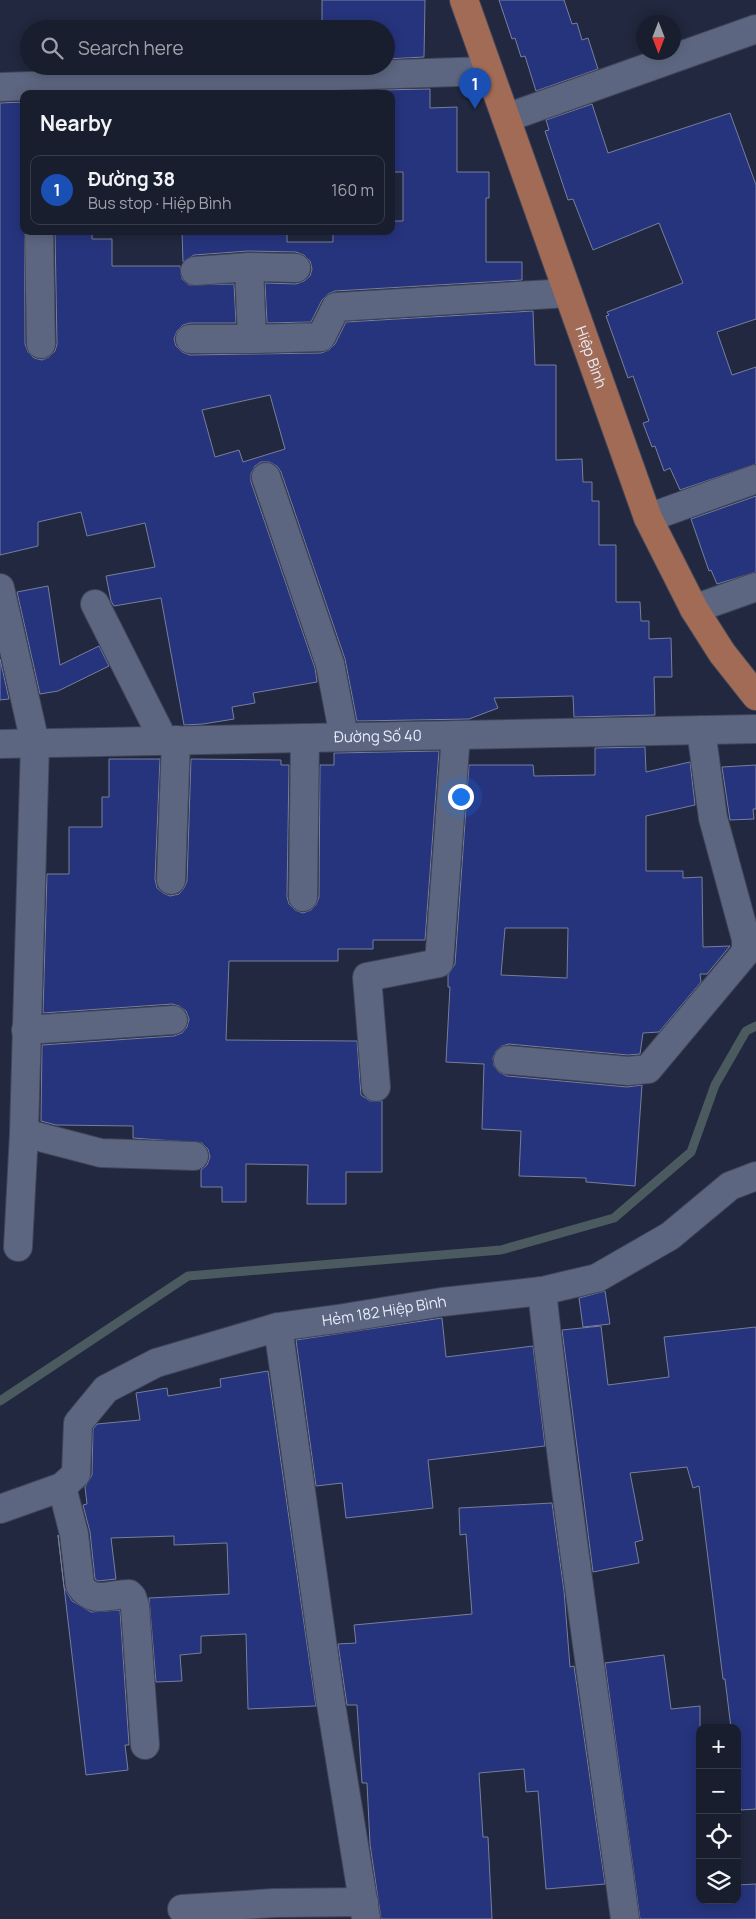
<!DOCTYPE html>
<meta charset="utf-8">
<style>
body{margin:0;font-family:Manrope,sans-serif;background:#262b3b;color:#f1f3f6}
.controls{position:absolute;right:15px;bottom:15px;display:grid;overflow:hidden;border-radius:10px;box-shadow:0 2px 12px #0003}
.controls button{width:45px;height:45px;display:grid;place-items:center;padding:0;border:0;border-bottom:1px solid #373c4b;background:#191e2f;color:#f1f3f6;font:25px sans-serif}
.compass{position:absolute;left:636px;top:15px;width:45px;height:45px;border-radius:50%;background:#191e2f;box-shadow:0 2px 12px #0003;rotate:180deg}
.you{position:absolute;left:460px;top:796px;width:18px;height:18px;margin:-12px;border:4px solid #fff;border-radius:50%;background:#1a73e8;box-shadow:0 0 0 8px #1a73e833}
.badge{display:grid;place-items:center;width:32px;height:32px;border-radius:50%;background:#6fc2f4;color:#fff;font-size:16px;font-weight:700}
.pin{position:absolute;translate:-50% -41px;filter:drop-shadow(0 1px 2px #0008)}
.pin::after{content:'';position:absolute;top:26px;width:18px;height:15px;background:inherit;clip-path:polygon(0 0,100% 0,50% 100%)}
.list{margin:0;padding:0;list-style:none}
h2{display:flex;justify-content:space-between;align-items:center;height:65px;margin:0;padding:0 20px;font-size:21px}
h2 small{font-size:16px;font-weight:400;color:#9fa2aa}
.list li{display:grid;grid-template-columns:32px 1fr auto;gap:15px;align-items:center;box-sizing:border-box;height:70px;margin:0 10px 10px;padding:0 10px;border:1px solid #373c4b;border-radius:10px}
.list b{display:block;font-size:19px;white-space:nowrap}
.list p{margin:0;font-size:16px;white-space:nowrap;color:#9fa2aa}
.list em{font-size:16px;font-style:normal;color:#9fa2aa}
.icon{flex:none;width:28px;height:28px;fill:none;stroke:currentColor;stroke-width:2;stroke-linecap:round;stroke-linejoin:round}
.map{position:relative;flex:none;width:756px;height:1919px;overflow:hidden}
.search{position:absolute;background:#191e2f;box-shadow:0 2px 12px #0003;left:20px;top:20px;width:375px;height:55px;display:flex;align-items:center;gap:12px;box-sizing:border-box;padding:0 18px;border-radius:28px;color:#9fa2aa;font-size:19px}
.panel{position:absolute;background:#191e2f;box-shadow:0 2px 12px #0003;left:20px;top:90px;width:375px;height:145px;border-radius:10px}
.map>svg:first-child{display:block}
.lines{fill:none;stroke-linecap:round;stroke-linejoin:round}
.stream{stroke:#4b5a5f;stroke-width:9}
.building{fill:#26347d;stroke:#767f9b;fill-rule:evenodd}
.minor-casing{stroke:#404559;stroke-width:30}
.major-casing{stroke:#404559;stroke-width:30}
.minor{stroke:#5d6680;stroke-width:28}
.major{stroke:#a26b56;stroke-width:28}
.labels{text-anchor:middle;stroke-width:4;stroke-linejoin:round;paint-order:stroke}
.street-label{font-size:15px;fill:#e7edfc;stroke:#21283f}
</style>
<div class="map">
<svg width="756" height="1919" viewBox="0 0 756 1919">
<rect width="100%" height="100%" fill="#21283f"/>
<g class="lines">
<path class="stream" d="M 0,1401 L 188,1276 L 501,1250 L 614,1218 L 691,1152 L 715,1085 L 746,1031 L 756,1026"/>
</g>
<path class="building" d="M 322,0 L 425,0 L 424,57 L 386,59 L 386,29 L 322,29 Z
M 499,0 L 564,0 L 572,24 L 577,23 L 582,40 L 588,38 L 598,69 L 536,91 L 525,56 L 521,57 L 515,38 L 512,39 Z
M 430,89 L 430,108 L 457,107 L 457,172 L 489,172 L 489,198 L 486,198 L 486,262 L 522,262 L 522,280 L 335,291 L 328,294 L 322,300 L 311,322 L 267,323 L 265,283 L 296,284 L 304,281 L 310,276 L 312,269 L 310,261 L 304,255 L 296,252 L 248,251 L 194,255 L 183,262 L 182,231 L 287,231 L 287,242 L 333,242 L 333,231 L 391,231 L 391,221 L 403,221 L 403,172 L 391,172 L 391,94 L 380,94 L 380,90 Z
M 24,102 L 25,344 L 28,352 L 34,358 L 42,360 L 49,357 L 55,351 L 57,344 L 55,231 L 92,231 L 92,239 L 112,239 L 112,266 L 180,266 L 182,279 L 189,285 L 234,284 L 236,323 L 190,323 L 183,325 L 177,331 L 174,339 L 176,346 L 182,352 L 190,355 L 321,353 L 329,350 L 335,344 L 346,322 L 533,311 L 535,365 L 556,365 L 556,460 L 582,459 L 583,482 L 592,482 L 592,501 L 599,501 L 599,545 L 616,545 L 616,602 L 640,602 L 641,621 L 649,621 L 649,639 L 671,638 L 672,677 L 654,677 L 655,715 L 574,717 L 573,696 L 494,698 L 498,708 L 469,719 L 357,721 L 345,659 L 281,472 L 277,466 L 269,462 L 261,462 L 255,466 L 251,474 L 251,482 L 315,668 L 317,682 L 253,693 L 255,703 L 232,707 L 234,719 L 203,724 L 184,725 L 161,598 L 114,606 L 111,601 L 106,576 L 155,567 L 145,523 L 87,536 L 81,512 L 38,522 L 38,546 L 0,555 L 0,103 ZM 270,395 L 285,449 L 243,462 L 239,450 L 215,457 L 202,410 Z
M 592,104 L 608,153 L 730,113 L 756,185 L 756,319 L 717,332 L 732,375 L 756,367 L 756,464 L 680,490 L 670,468 L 664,471 L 655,446 L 652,447 L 643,423 L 649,421 L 633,376 L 628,378 L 606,316 L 609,315 L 607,312 L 683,283 L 659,223 L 593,250 L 573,199 L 568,200 L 545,131 L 549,130 L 546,120 Z
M 756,496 L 756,572 L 717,584 L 711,570 L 709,571 L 691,519 Z
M 48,586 L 60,665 L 99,646 L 109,666 L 58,691 L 40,694 L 17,592 Z
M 0,659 L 9,699 L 0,700 Z
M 645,747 L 646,772 L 690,762 L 695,805 L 646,816 L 646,871 L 683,871 L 683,878 L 702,877 L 703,947 L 730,946 L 707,974 L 700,974 L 701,982 L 659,1032 L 643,1033 L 640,1054 L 628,1055 L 509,1044 L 502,1046 L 496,1051 L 493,1058 L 494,1066 L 499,1072 L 507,1076 L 627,1087 L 642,1085 L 635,1186 L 586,1182 L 586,1178 L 519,1176 L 521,1131 L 482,1129 L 484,1064 L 446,1062 L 450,987 L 448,987 L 448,975 L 455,964 L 469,765 L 533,765 L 534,776 L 595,775 L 595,748 ZM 505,928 L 568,928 L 567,978 L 501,975 Z
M 439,751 L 425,940 L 373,940 L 373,949 L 338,949 L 338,961 L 229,961 L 226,1040 L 357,1041 L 361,1095 L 370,1101 L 382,1101 L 382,1172 L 346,1172 L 346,1204 L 307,1204 L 308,1165 L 246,1164 L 246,1202 L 222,1202 L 222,1187 L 201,1187 L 201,1170 L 207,1165 L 210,1157 L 208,1149 L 202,1143 L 133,1138 L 133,1126 L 56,1125 L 41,1121 L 42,1045 L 174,1036 L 182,1033 L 187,1027 L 189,1019 L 186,1011 L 179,1006 L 172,1004 L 43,1013 L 47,874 L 69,874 L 69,827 L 102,827 L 102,797 L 109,797 L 109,759 L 160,759 L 155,879 L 157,888 L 163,893 L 170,896 L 179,894 L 184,888 L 187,881 L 191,759 L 281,760 L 281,765 L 289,765 L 287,897 L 289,904 L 295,910 L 303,913 L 311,910 L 316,905 L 319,897 L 320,765 L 334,765 L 334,753 Z
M 756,765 L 756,809 L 753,809 L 754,819 L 730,820 L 722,767 Z
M 605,1291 L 610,1324 L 583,1327 L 579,1298 Z
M 442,1318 L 446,1357 L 533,1346 L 545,1446 L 428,1460 L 433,1508 L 346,1518 L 342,1483 L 316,1486 L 296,1340 Z
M 601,1326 L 608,1385 L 669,1377 L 664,1337 L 756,1327 L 756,1809 L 741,1810 L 737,1781 L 737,1728 L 731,1728 L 725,1679 L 723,1679 L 699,1486 L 693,1488 L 687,1467 L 630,1473 L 643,1540 L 635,1542 L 639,1563 L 593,1572 L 562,1330 Z
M 268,1371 L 315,1700 L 316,1706 L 248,1709 L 246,1634 L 201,1636 L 201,1653 L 180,1655 L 182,1681 L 156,1682 L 149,1598 L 229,1594 L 227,1543 L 174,1545 L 174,1536 L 111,1538 L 116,1579 L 98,1581 L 95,1579 L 90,1532 L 83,1505 L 87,1504 L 85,1487 L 92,1475 L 93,1429 L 97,1424 L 140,1420 L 136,1393 L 167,1388 L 168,1396 L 221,1387 L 220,1379 Z
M 552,1503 L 564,1591 L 570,1667 L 574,1666 L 605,1884 L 546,1889 L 538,1791 L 526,1792 L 524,1769 L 479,1773 L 483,1837 L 488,1837 L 492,1919 L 381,1919 L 370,1844 L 367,1783 L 362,1783 L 357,1705 L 347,1705 L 338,1644 L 356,1643 L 354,1625 L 472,1614 L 466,1534 L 460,1535 L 459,1508 Z
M 58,1535 L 64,1587 L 72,1601 L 91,1612 L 120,1610 L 129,1745 L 125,1745 L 128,1770 L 86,1775 Z
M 664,1655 L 671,1709 L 700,1706 L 700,1900 L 737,1900 L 737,1885 L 756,1884 L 756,1919 L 640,1919 L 605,1663 Z"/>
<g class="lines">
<g class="minor-casing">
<g id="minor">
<path d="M 0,87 L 488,71"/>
<path d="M 506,118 L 756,29"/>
<path d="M 39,231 L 41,344"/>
<path d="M 249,267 L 252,339"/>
<path d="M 195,271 L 249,267 L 296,268"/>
<path d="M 190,339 L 252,339 L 321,337 L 336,307 L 568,293"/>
<path d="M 266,477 L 330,664 L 344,737"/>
<path d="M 648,518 L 756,479"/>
<path d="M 0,588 L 35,743 L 24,1133 L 18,1247"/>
<path d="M 95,604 L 164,741"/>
<path d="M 694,609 L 756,587"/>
<path id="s1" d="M 0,744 L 756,729"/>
<path d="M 171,880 L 176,740"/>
<path d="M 303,897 L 305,738"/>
<path d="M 26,1030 L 173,1020"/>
<path d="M 508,1060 L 628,1071 L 648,1069 L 746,952 L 746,939 L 713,818 L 701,730"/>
<path d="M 376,1087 L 367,977 L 439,963 L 456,735"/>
<path d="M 24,1133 L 101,1153 L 194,1156"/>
<path d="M 542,1291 C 565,1501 597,1710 625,1919"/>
<path d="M 278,1327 L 330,1698 L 366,1919"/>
<path d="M 62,1487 L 74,1534 L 80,1585 C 92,1605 109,1594 129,1594 L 132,1597 L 135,1606 L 145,1745"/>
<path id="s2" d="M 0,1509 L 62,1487 L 76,1474 L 78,1423 L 106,1389 L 156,1363 L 278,1327 L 344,1318 L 442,1302 L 542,1291 L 597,1278 L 670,1236 L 730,1186 L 756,1176"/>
<path d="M 182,1909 L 274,1903 L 364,1902"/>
</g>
</g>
<g class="major-casing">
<g id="major">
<path id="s3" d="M 464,0 L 648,518 L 694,609 L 722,653 L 756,696"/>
</g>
</g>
<use href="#minor" class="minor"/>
<use href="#major" class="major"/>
</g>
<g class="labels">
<g class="street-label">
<text dy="5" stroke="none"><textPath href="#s3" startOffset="379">Hiệp Bình</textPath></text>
<text dy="5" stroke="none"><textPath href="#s1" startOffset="378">Đường Số 40</textPath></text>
<text dy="5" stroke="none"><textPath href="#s2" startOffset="471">Hẻm 182 Hiệp Bình</textPath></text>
</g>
</g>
</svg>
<div class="controls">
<button>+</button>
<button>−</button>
<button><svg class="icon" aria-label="locate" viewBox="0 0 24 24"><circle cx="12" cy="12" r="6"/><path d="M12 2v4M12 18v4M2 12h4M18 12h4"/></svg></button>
<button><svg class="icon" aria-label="layers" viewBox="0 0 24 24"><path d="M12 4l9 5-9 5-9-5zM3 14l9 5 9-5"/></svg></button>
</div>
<svg class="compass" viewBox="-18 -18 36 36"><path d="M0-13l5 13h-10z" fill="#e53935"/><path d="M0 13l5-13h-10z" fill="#9fa2aa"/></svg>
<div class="you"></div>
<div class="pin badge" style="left:475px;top:109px;background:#1a4fb4">1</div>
<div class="search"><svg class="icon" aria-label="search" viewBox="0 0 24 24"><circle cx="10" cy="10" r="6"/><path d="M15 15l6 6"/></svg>Search here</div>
<section class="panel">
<h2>Nearby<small></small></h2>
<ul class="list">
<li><span class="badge" style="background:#1a4fb4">1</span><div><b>Đường 38</b><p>Bus stop · Hiệp Bình</p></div><em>160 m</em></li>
</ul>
</section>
</div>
